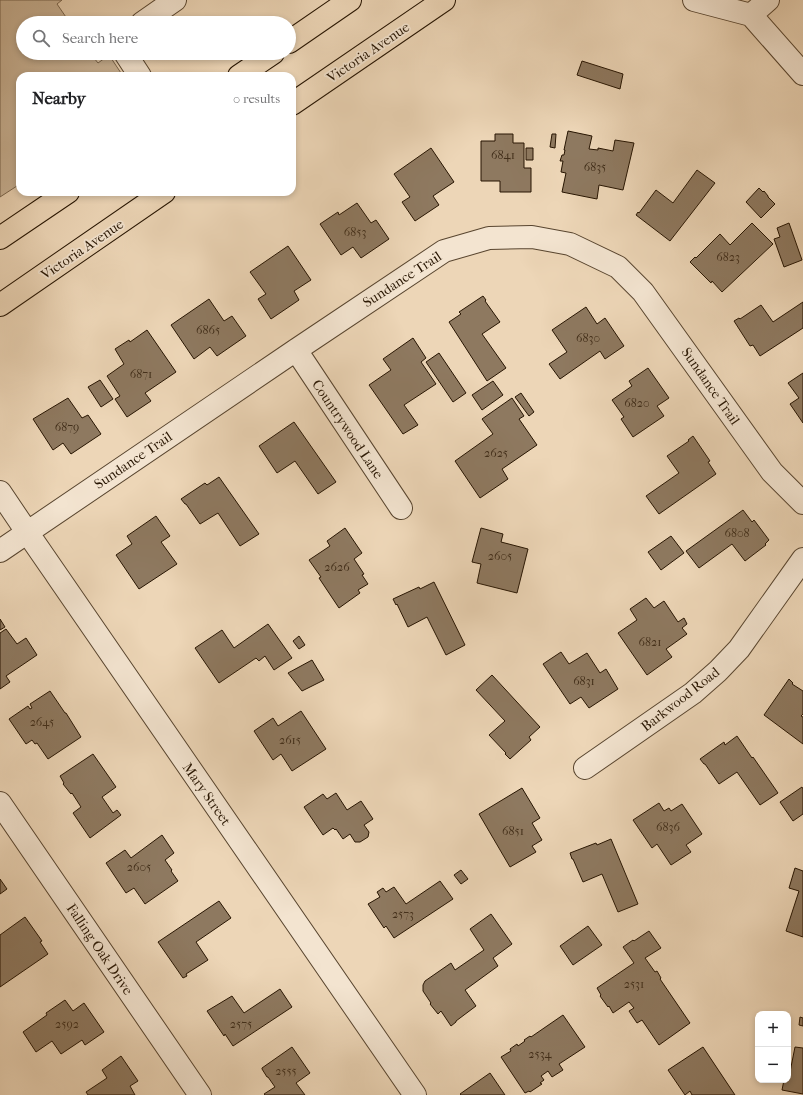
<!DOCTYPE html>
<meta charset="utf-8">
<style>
body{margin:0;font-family:"IM FELL French Canon",serif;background:#f6f6f6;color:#202124}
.controls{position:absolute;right:12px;bottom:12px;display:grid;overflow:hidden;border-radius:8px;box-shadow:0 2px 6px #0003}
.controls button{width:36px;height:36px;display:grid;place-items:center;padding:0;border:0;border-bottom:1px solid #e0e0e0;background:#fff;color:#202124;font:20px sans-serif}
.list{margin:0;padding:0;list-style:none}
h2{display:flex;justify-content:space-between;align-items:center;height:52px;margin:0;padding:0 16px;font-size:17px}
h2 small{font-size:13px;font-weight:400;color:#757577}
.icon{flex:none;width:22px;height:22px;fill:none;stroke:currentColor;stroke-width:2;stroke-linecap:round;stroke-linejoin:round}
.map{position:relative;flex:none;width:803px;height:1095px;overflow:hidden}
.search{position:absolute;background:#fff;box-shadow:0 2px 6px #0003;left:16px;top:16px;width:280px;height:44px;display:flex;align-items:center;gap:10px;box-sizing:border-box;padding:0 14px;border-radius:22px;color:#757577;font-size:15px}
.panel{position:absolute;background:#fff;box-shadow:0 2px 6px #0003;left:16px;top:72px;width:280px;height:124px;border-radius:12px}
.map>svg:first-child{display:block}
.green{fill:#cbb598;stroke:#79654d}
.building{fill:#8e7960;stroke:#271502}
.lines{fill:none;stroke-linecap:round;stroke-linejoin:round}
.minor-casing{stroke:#58452f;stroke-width:24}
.major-casing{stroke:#271502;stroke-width:24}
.minor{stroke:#f3e4d0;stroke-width:22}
.major{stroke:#edd6b7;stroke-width:22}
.labels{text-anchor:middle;stroke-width:3.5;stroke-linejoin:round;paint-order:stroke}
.number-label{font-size:12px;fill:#412e1a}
.street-label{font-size:14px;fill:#271502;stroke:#f3e4d0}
</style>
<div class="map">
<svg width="803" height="1095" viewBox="0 0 803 1095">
<rect width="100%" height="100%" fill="#edd6b7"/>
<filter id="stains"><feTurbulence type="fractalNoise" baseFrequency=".005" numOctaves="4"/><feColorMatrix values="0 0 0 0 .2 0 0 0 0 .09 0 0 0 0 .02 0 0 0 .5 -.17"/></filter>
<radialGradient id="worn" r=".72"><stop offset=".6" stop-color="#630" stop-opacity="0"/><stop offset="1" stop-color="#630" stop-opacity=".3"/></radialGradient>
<path class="green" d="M 0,0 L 62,0 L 57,4 L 70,23 L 23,23 L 23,53 L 90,53 L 98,63 L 109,55 L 123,76 L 20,76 L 20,184 L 0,197 Z"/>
<path class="building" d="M 582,61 L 623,74 L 620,89 L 577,75 Z
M 568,131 L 592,136 L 589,149 L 598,150 L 598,148 L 613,151 L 615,140 L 634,143 L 623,190 L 599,185 L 597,199 L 562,192 L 566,173 L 561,172 L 563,161 L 560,161 L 562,155 L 564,155 L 565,150 L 564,150 Z
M 495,134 L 513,134 L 513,143 L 524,143 L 524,168 L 531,168 L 531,192 L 500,192 L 500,181 L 481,181 L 481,141 L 495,141 Z
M 552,134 L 556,134 L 555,148 L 550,147 Z
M 431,148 L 454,182 L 433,196 L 439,205 L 415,221 L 402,202 L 410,197 L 394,174 Z
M 526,148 L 533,148 L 533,160 L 526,160 Z
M 697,170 L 715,183 L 670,241 L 636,215 L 638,212 L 639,213 L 656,190 L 673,203 Z
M 759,188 L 763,192 L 764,191 L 768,196 L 768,197 L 775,204 L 761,218 L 746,202 Z
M 357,203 L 371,223 L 376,220 L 389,239 L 361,258 L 353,247 L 341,255 L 320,224 L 338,212 L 339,215 Z
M 752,223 L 773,244 L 722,292 L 712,281 L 711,283 L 690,262 L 695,257 L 696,258 L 720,234 L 730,245 Z
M 789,223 L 802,260 L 784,267 L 774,239 L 780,237 L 777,228 Z
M 288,246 L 311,280 L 294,291 L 299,300 L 271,319 L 258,299 L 266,294 L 250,272 Z
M 483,296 L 486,300 L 485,301 L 500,322 L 482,334 L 506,368 L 487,381 L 449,322 L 461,314 L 459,312 Z
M 209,299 L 224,321 L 232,316 L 246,336 L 217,356 L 210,347 L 194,359 L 171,325 Z
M 803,302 L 803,328 L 760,356 L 753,345 L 750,346 L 734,321 L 739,318 L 740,319 L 761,305 L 773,322 Z
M 586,307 L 597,324 L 605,318 L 624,346 L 605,359 L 600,351 L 560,379 L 549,364 L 567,352 L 552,330 Z
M 147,330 L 176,372 L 145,393 L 151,401 L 127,417 L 115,399 L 120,396 L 107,376 L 124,364 L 115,349 L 129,340 L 130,342 Z
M 413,338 L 426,358 L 421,362 L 436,384 L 404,405 L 418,425 L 403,434 L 369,385 L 391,370 L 383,359 Z
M 439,353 L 466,393 L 453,402 L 426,362 Z
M 648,368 L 669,398 L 657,406 L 664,416 L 633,437 L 621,419 L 624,417 L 612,400 L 632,386 L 629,381 Z
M 803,373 L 803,423 L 790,404 L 799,398 L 788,383 Z
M 100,380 L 113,399 L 101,407 L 88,387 Z
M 493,381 L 503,395 L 482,410 L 472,395 Z
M 521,393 L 534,412 L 529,416 L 515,397 Z
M 68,398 L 82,418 L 88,415 L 101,434 L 71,454 L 63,443 L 53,450 L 33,419 Z
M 512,398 L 524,416 L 519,419 L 537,445 L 502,469 L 508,479 L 480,498 L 455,461 L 493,434 L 482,419 Z
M 294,422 L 336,482 L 318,494 L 295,461 L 277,473 L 259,446 Z
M 693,436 L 710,461 L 708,462 L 716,474 L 659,514 L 646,496 L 679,473 L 667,456 L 689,441 L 688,440 Z
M 219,477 L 259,534 L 240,546 L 218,513 L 200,524 L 186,504 L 185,504 L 181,499 L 205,483 L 207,485 Z
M 743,510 L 752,522 L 754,520 L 769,540 L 765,544 L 766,545 L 745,561 L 732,544 L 699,568 L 686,551 Z
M 156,516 L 170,536 L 161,542 L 177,564 L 139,589 L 116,555 L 132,544 L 127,536 Z
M 345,528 L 362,553 L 354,559 L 364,574 L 362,575 L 368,584 L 358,590 L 360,593 L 339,608 L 319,578 L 321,577 L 309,560 L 330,546 L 327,541 Z
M 481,528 L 503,534 L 501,542 L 528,549 L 517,593 L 477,583 L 481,564 L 472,562 Z
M 671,536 L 684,553 L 661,570 L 648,552 Z
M 434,582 L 465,645 L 446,655 L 427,617 L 408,627 L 397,604 L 396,605 L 393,599 L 419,587 L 420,589 Z
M 646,598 L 654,608 L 664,601 L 678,622 L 684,618 L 687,624 L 682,628 L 687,634 L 666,649 L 672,657 L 647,675 L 618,633 L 637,620 L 630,609 Z
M 0,619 L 5,627 L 0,630 Z
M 268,624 L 292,658 L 274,670 L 265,656 L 259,661 L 256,658 L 219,683 L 195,648 L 222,630 L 234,648 Z
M 6,629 L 17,644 L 26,638 L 37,655 L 6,676 L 10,682 L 0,689 L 0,633 Z
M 299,636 L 305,645 L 299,649 L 293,641 Z
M 561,652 L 569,664 L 587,653 L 600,673 L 606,669 L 618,689 L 589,708 L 581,697 L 570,704 L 543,664 Z
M 312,660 L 324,680 L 302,691 L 288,673 Z
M 492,675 L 540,727 L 529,737 L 531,740 L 510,759 L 505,754 L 506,753 L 489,735 L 505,721 L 476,690 Z
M 789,679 L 793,683 L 792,684 L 803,691 L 803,714 L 801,716 L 803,717 L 803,744 L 764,715 Z
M 50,691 L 65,713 L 66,713 L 81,737 L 48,759 L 37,743 L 35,744 L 32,740 L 26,744 L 9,719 L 28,706 L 30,709 L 32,708 L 30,704 Z
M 301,711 L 326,749 L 292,771 L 281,754 L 273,760 L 254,731 L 273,718 L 278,726 Z
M 737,736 L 752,758 L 753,757 L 778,793 L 760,805 L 737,772 L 719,784 L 705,764 L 704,764 L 700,759 L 724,742 L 725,745 Z
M 93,754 L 116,787 L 102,797 L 113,813 L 117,810 L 121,815 L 90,838 L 73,813 L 81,807 L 72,793 L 71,794 L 63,784 L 64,783 L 60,776 Z
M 802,787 L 803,789 L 803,814 L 793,821 L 780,802 Z
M 522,788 L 540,818 L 532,823 L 542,840 L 532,846 L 536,852 L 510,867 L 479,814 Z
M 336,793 L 347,810 L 361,801 L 373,819 L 364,825 L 369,832 L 368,837 L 360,842 L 355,842 L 350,834 L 343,839 L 336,829 L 335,830 L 333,828 L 323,835 L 304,807 L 323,794 L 327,799 Z
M 659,803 L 664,811 L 669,808 L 671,811 L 682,804 L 702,834 L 686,845 L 691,852 L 671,865 L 657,844 L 652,848 L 633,820 Z
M 162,835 L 174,853 L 165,860 L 172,870 L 171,871 L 178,881 L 145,904 L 134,888 L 126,893 L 106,863 L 125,850 L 131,858 Z
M 611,839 L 638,904 L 618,912 L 602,874 L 583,882 L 573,859 L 572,859 L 570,853 L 596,843 L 597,845 Z
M 795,868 L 803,871 L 803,937 L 786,931 L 799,891 L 789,888 Z
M 461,870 L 468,879 L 461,884 L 454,875 Z
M 0,879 L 7,889 L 0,894 Z
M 440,881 L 453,899 L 394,938 L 386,926 L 384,928 L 368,904 L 380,897 L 377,892 L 383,888 L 386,892 L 394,887 L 406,904 Z
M 219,901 L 231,918 L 196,942 L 208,960 L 186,974 L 187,976 L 183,978 L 158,942 Z
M 491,914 L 512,944 L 493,958 L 498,966 L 465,990 L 476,1006 L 456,1021 L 456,1022 L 451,1026 L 441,1011 L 438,1014 L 430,1004 L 431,1003 L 423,991 L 423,985 L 425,981 L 451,963 L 455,970 L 484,950 L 470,929 Z
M 25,917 L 42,941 L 40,942 L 48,954 L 0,987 L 0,935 Z
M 588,926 L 602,945 L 573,965 L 560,946 Z
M 649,931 L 661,948 L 645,958 L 655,972 L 657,971 L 661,978 L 660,979 L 690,1023 L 659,1045 L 642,1020 L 637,1023 L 629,1011 L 634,1008 L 629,1002 L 613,1013 L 609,1006 L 608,1007 L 600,996 L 601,995 L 597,988 L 634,963 L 623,947 L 633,940 L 634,941 Z
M 280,989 L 292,1007 L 233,1046 L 225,1034 L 224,1036 L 207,1011 L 232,996 L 244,1013 Z
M 65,1000 L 73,1011 L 84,1003 L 104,1032 L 85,1045 L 82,1040 L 61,1054 L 52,1041 L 36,1052 L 23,1032 L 47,1015 L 46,1013 Z
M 563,1015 L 585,1047 L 559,1064 L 563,1070 L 552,1077 L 548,1071 L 541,1076 L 544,1080 L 540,1083 L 542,1084 L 530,1092 L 529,1091 L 525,1093 L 501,1057 L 511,1051 L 510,1049 L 517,1044 L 518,1046 L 525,1041 L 524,1040 L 530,1036 L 531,1037 Z
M 800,1017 L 803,1018 L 803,1026 L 799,1025 Z
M 292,1047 L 310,1073 L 296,1083 L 305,1095 L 265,1095 L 264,1094 L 275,1087 L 268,1077 L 267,1077 L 262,1069 L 262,1068 Z
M 703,1047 L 735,1095 L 692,1095 L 690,1091 L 685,1095 L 668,1070 Z
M 795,1047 L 803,1048 L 803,1094 L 782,1090 L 784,1080 L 788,1080 L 788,1077 L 789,1077 Z
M 121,1056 L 138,1081 L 130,1086 L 135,1095 L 88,1095 L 86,1092 L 107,1078 L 102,1070 Z
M 490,1073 L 505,1095 L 461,1095 L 460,1094 Z"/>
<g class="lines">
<g class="minor-casing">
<path id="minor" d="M 694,0 L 751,15 L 803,74
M 751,15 L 768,0
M 142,23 L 175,0
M 125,53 L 140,76
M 296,350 L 401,508
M 0,492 L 27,532 L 415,1095
M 0,551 L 296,350 L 444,251 L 489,238 L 532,237 L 570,244 L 618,267 L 643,292 L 772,472 L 803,503
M 585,768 L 693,693 L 718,671 L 739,649 L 803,559
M 0,803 L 200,1095"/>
</g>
<g class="major-casing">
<path id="major" d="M 289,42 L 350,0
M 239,76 L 273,53
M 292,104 L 444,0
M 0,238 L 68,192
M 0,305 L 164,192"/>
</g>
<use href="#minor" class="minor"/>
<use href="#major" class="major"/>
</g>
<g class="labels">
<g class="number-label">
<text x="503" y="159">6841</text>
<text x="595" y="171">6835</text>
<text x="355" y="236">6853</text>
<text x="728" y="261">6823</text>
<text x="208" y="334">6865</text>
<text x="588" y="342">6830</text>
<text x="141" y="378">6871</text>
<text x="637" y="407">6820</text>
<text x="67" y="431">6879</text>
<text x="496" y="457">2625</text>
<text x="737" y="537">6808</text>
<text x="500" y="560">2605</text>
<text x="337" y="571">2626</text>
<text x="650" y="646">6821</text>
<text x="584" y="685">6831</text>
<text x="42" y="726">2645</text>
<text x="290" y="744">2615</text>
<text x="668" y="831">6836</text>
<text x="513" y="835">6851</text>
<text x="139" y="871">2605</text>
<text x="403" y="918">2573</text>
<text x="634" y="988">2531</text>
<text x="67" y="1028">2592</text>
<text x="241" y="1028">2575</text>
<text x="540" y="1058">2534</text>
<text x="286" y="1075">2555</text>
</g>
<g class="street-label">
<text transform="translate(368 52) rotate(-34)" y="5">Victoria Avenue</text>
<text transform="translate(82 249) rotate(-34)" y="5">Victoria Avenue</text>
<text transform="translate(402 279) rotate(-33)" y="5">Sundance Trail</text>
<text transform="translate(711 386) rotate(55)" y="5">Sundance Trail</text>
<text transform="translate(348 429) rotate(56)" y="5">Countrywood Lane</text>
<text transform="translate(133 460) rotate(-34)" y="5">Sundance Trail</text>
<text transform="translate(680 699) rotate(-38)" y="5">Barkwood Road</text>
<text transform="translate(207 794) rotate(55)" y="5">Mary Street</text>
<text transform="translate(100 949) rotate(56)" y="5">Falling Oak Drive</text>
</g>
</g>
<rect width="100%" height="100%" filter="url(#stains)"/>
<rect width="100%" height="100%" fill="url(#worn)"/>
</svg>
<div class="controls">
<button>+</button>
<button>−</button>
</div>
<div class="search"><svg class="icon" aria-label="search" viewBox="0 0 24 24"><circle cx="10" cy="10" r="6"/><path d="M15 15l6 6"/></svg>Search here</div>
<section class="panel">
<h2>Nearby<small>0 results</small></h2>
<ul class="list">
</ul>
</section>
</div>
